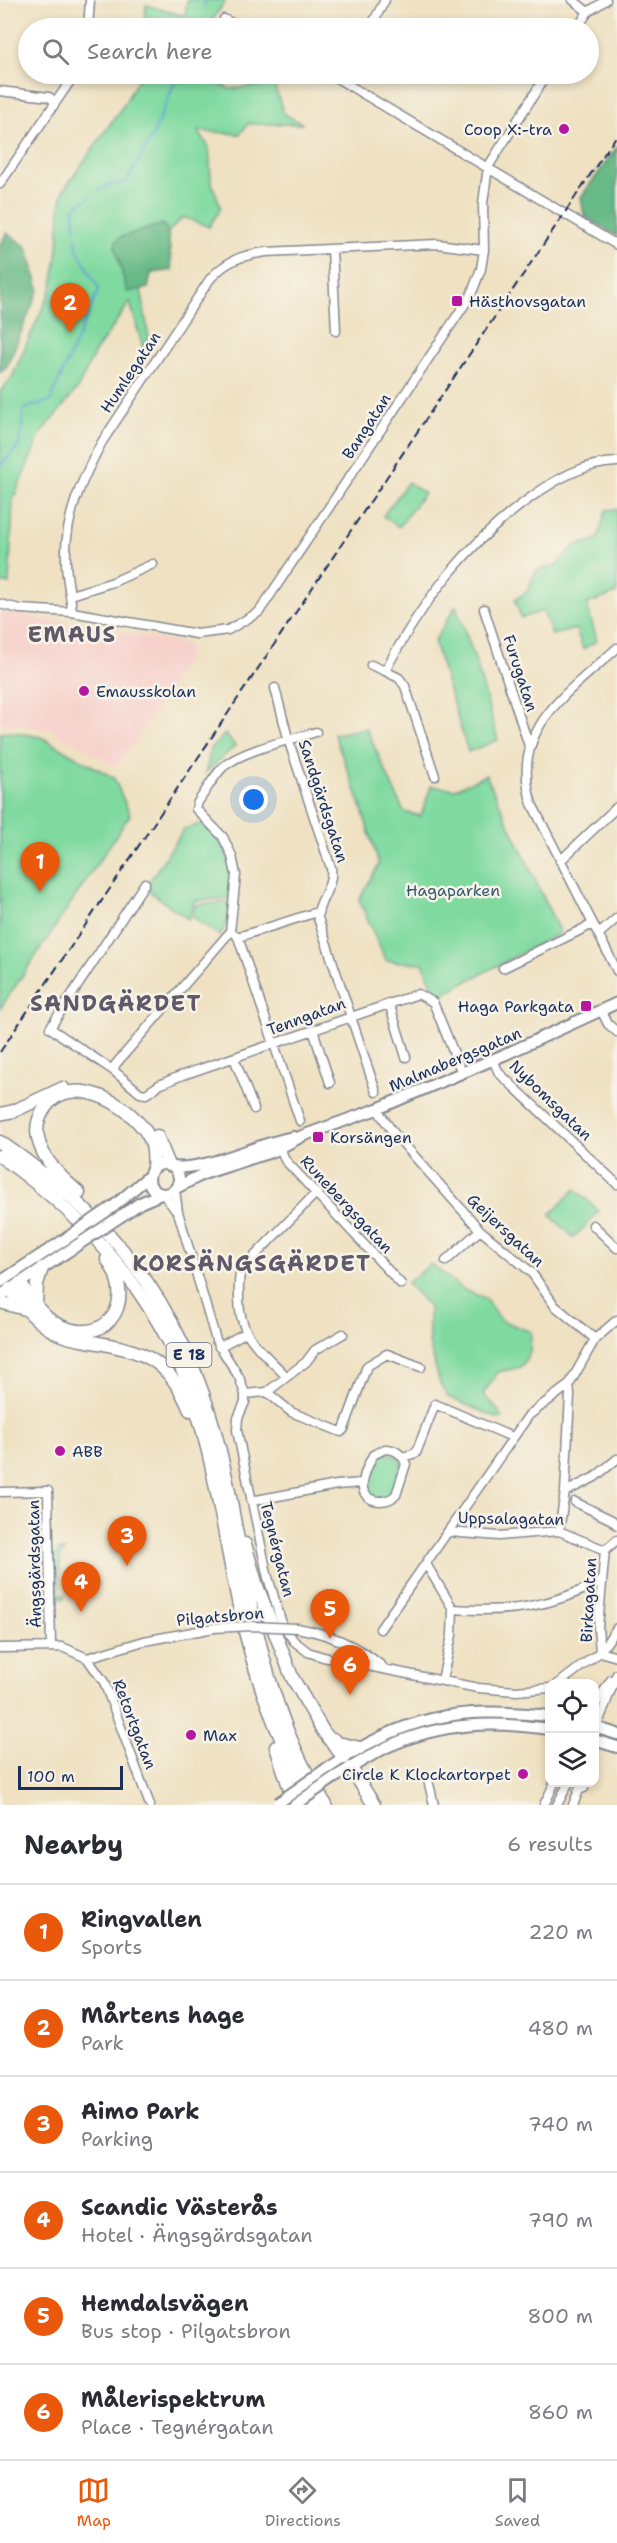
<!DOCTYPE html>
<meta charset="utf-8">
<style>
body{margin:0;font-family:"Shantell Sans",sans-serif;background:#f7f7f7;color:#2b2b33}
.controls{position:absolute;right:18px;bottom:18px;display:grid;overflow:hidden;border-radius:12px;box-shadow:0 3px 9px #0003}
.controls button{width:54px;height:54px;display:grid;place-items:center;padding:0;border:0;border-bottom:2px solid #e1e1e2;background:#fff;color:#2b2b33;font:30px sans-serif}
.scale{position:absolute;left:18px;bottom:15px;width:105px;box-sizing:border-box;padding-left:6px;border:3px solid #1b2f5e;border-top:0;font-size:16px;line-height:21px;white-space:nowrap;color:#1b2f5e;-webkit-text-stroke:4px #f7f3e8;paint-order:stroke}
.you{position:absolute;left:254px;top:800px;width:21px;height:21px;margin:-15px;border:4px solid #fff;border-radius:50%;background:#1a73e8;box-shadow:0 0 0 9px #1a73e833}
.badge{display:grid;place-items:center;width:39px;height:39px;border-radius:50%;background:#ea580c;color:#fff;font-size:20px;font-weight:700}
.pin{position:absolute;translate:-50% -50px;filter:drop-shadow(0 2px 3px #0008)}
.pin::after{content:'';position:absolute;top:32px;width:21px;height:18px;background:inherit;clip-path:polygon(0 0,100% 0,50% 100%)}
.list{margin:0;padding:0;list-style:none}
h2{display:flex;justify-content:space-between;align-items:center;height:78px;margin:0;padding:0 24px;font-size:26px}
h2 small{font-size:20px;font-weight:400;color:#7c7c81}
.list li{display:grid;grid-template-columns:39px 1fr auto;gap:18px;align-items:center;box-sizing:border-box;height:96px;padding:0 24px;border-top:2px solid #e1e1e2}
.list b{display:block;font-size:22px;white-space:nowrap}
.list p{margin:0;font-size:20px;white-space:nowrap;color:#7c7c81}
.list em{font-size:20px;font-style:normal;color:#7c7c81}
.icon{flex:none;width:33px;height:33px;fill:none;stroke:currentColor;stroke-width:2;stroke-linecap:round;stroke-linejoin:round}
.map{position:relative;flex:none;width:617px;height:1805px;overflow:hidden}
.search{position:absolute;background:#fff;box-shadow:0 3px 9px #0003;left:18px;right:18px;top:18px;height:66px;display:flex;align-items:center;gap:15px;box-sizing:border-box;padding:0 21px;border-radius:33px;color:#7c7c81;font-size:22px}
.sheet{height:654px;background:#fff}
nav{display:flex;justify-content:space-around;align-items:center;box-sizing:border-box;height:84px;border-top:2px solid #e1e1e2;background:#fff;font-size:16px;color:#7c7c81}
nav a{display:grid;justify-items:center;gap:3px}
nav .on{color:#ea580c}
.map>svg:first-child{display:block}
.built{fill:#f7d0cb}
.green{fill:#80daa0;stroke:#4e847f;stroke-width:1.5}
.forest{fill:#68ba86;stroke:#427472;stroke-width:1.5}
.lines{fill:none;stroke-linecap:round;stroke-linejoin:round}
.stream{stroke:#63a0d4;stroke-width:2}
.minor-casing{stroke:#858890;stroke-width:11}
.major-casing{stroke:#858890;stroke-width:14}
.highway-casing{stroke:#858890;stroke-width:15}
.minor{stroke:#fff;stroke-width:8}
.major{stroke:#fff;stroke-width:10}
.highway{stroke:#fff;stroke-width:12}
.rail{stroke:#1b2f5e;stroke-width:2;stroke-dasharray:9 4.5;stroke-linecap:butt}
.minor-bridge-casing{stroke:#858890;stroke-width:11;stroke-linecap:butt}
.major-bridge-casing{stroke:#858890;stroke-width:14;stroke-linecap:butt}
.minor-bridge{stroke:#fff;stroke-width:8}
.major-bridge{stroke:#fff;stroke-width:10}
.poi-dot{fill:#b5179e;stroke:#f7f3e8;stroke-width:2}
.labels{text-anchor:middle;stroke-width:5;stroke-linejoin:round;paint-order:stroke}
.shield{fill:#f7f3e8;stroke:#5d6a87;stroke-width:1.5}
.shield-label{font-size:15px;font-weight:bold;fill:#1b2f5e}
.poi-label{font-size:16px;fill:#1b2f5e;stroke:#f7f3e8;text-anchor:start}
.street-label{font-size:16px;fill:#1b2f5e;stroke:#f7f3e8}
.park-label{font-size:16px;fill:#345a6e;stroke:#f7f3e8}
.district-label{font-size:22px;font-weight:bold;letter-spacing:1.5px;fill:#60596a;stroke:#f7f3e8}
</style>
<div class="map">
<svg width="617" height="1805" viewBox="0 0 617 1805">
<rect width="100%" height="100%" fill="#f7f3e8"/>
<filter id="ink" filterUnits="userSpaceOnUse"><feTurbulence type="fractalNoise" baseFrequency=".0167" numOctaves="2"/><feDisplacementMap in="SourceGraphic" scale="12" xChannelSelector="R" yChannelSelector="G"/><feConvolveMatrix kernelMatrix="1 2 1 2 8 2 1 2 1" color-interpolation-filters="sRGB"/></filter>
<filter id="wash" filterUnits="userSpaceOnUse"><feTurbulence type="fractalNoise" baseFrequency=".008" numOctaves="4" result="noise"/><feDisplacementMap in="SourceGraphic" scale="24" xChannelSelector="R" yChannelSelector="G"/><feGaussianBlur stdDeviation="1.35" result="paint"/><feColorMatrix in="noise" values="0 0 0 0 0 0 0 0 0 0 0 0 0 0 0 0 0 1.4 0 .05"/><feComposite in="paint" operator="in"/></filter>
<g filter="url(#wash)">
<rect width="100%" height="100%" fill="#efe1c1"/>
<path class="built" d="M 0,611 L 187,644 L 190,647 L 187,659 L 137,739 L 115,766 L 52,730 L 0,723 Z"/>
<path class="green" d="M 187,0 L 226,0 L 207,28 L 144,28 L 146,5 L 185,16 Z
M 141,74 L 197,74 L 230,89 L 274,84 L 284,114 L 303,124 L 248,124 L 240,134 L 198,131 L 209,147 L 211,180 L 221,208 L 209,227 L 183,217 L 168,232 L 172,270 L 151,273 L 148,288 L 141,289 L 149,339 L 143,348 L 130,302 L 95,352 L 77,389 L 40,435 L 13,500 L 9,584 L 0,582 L 0,392 L 11,379 L 52,287 L 58,250 L 60,208 L 63,191 L 123,106 Z
M 408,482 L 424,493 L 399,527 L 383,516 Z
M 617,509 L 617,593 L 587,604 L 597,641 L 583,649 L 576,629 L 552,635 L 543,611 L 521,618 L 515,599 L 526,593 L 536,571 L 556,565 L 575,546 L 598,539 L 606,510 Z
M 456,606 L 475,659 L 498,740 L 468,752 L 434,641 Z
M 366,728 L 404,812 L 421,816 L 431,786 L 455,789 L 486,775 L 560,933 L 437,997 L 423,963 L 386,961 L 359,900 L 379,864 L 358,797 L 334,734 Z
M 13,732 L 41,737 L 114,778 L 130,815 L 0,1009 L 0,733 Z
M 225,734 L 235,746 L 205,773 L 211,749 Z
M 204,823 C 232,851 231,860 231,898 L 194,901 L 188,919 L 145,888 L 184,829 Z
M 229,902 L 228,920 L 220,936 L 192,917 L 195,905 Z
M 575,1189 L 599,1211 L 574,1238 L 550,1215 Z
M 431,1264 L 464,1290 L 485,1298 L 500,1320 L 531,1332 L 530,1352 L 521,1367 L 498,1372 L 483,1394 L 497,1409 L 502,1418 L 499,1419 L 448,1397 L 440,1384 L 429,1342 L 429,1307 L 407,1283 Z
M 386,1453 L 397,1456 L 402,1466 L 394,1493 L 384,1501 L 369,1496 L 365,1486 L 374,1458 Z
M 58,1550 L 65,1551 L 60,1555 L 60,1595 L 65,1595 L 63,1599 L 56,1596 L 55,1554 Z"/>
<path class="forest" d="M 617,147 L 617,236 L 584,216 L 581,197 Z
M 163,224 L 168,232 L 172,270 L 151,273 L 148,288 L 127,292 L 115,246 L 116,241 L 121,237 Z
M 7,233 L 27,247 L 39,289 L 7,366 L 0,373 L 0,244 Z"/>
<g class="lines">
<path class="stream" d="M 204,6 L 205,0
M 195,28 L 196,26
M 98,192 L 107,186 L 127,181 L 154,133 L 178,74
M 75,229 L 74,208 L 90,197
M 0,466 L 19,446 L 24,409 L 50,401 L 99,289 L 77,249 L 76,237"/>
</g>
</g>
<g filter="url(#ink)">
<g class="lines">
<g class="minor-casing">
<path id="minor" d="M 573,0 L 588,12
M 224,19 L 241,28
M 88,28 L 90,0
M 370,28 L 385,0
M 577,28 L 588,12 L 606,0
M 330,74 L 617,245
M 0,91 L 49,97 L 56,102
M 0,184 L 75,74
M 332,249 L 336,331
M 71,595 L 113,582 L 153,564
M 0,604 L 20,609 L 72,612 L 197,634 L 228,630 L 259,612 L 471,295 L 481,269 L 484,250 L 483,203 L 488,167 L 547,74
M 484,609 L 529,746
M 72,612 C 71,595 66,578 66,561 C 64,518 82,479 102,442 L 210,279 C 226,261 242,255 266,252 L 437,244 L 484,250
M 617,648 C 568,693 508,729 532,804 L 617,971
M 371,665 L 385,671 C 422,602 466,544 530,498 C 556,479 584,463 617,462
M 385,671 L 399,678 L 405,686 L 435,776
M 275,688 L 289,742 L 331,868 C 334,888 316,903 318,918 L 376,1092
M 316,732 C 291,740 242,750 223,767 C 213,777 206,791 198,802 L 196,809 L 223,837 L 232,856 L 236,875 L 230,932 L 115,1065 L 114,1071 L 140,1093 L 146,1094 L 159,1085 L 180,1076 L 418,994 L 433,1002 L 462,1073
M 560,861 L 617,807
M 599,934 L 617,918
M 236,935 L 238,937 L 317,912
M 238,937 L 300,1121
M 503,968 L 593,924
M 389,1003 L 406,1057
M 601,1010 L 608,1024 L 617,1032
M 313,1030 L 330,1083
M 234,1058 L 254,1109
M 493,1060 L 499,1073 L 617,1184
M 114,1071 L 50,1028 L 145,883
M 377,1109 L 392,1131 L 480,1230 L 531,1272 L 555,1306 L 595,1339
M 278,1142 L 285,1160 L 401,1284
M 175,1190 L 178,1212 L 216,1340 L 239,1377 L 245,1394 L 245,1402 L 238,1418 L 237,1430 L 267,1574 L 282,1624 L 294,1641 L 308,1652 L 323,1657 L 478,1688 L 516,1691 L 550,1688
M 164,1195 L 177,1212
M 593,1225 L 617,1248
M 446,1261 L 480,1230
M 219,1347 L 245,1333
M 286,1376 C 261,1350 239,1337 239,1298 C 239,1288 238,1280 241,1270 L 316,1193
M 267,1392 L 306,1362 L 315,1350 L 343,1334
M 245,1394 L 267,1392 L 291,1412 L 341,1432 L 344,1429 L 367,1366 L 387,1354 L 421,1367
M 385,1449 C 396,1449 402,1454 406,1464 L 396,1495 C 384,1506 360,1502 363,1482 C 364,1473 369,1463 373,1455 Z
M 403,1457 L 416,1453 L 435,1404 L 512,1437
M 0,1492 L 48,1491 L 51,1646
M 565,1492 L 595,1477 L 617,1459
M 251,1501 L 337,1485 L 362,1483
M 575,1502 L 612,1520 L 617,1525
M 559,1531 L 565,1492 L 570,1395 L 569,1385
M 449,1532 L 499,1536 L 559,1531 L 605,1550
M 605,1550 L 617,1540
M 426,1564 L 453,1609 L 452,1635 L 442,1680
M 453,1609 C 509,1613 551,1607 602,1581
M 297,1628 C 330,1634 356,1645 382,1666
M 380,1629 L 529,1415 L 569,1385 L 595,1339 L 617,1320
M 0,1648 L 62,1647 L 87,1658 L 104,1682 L 150,1805
M 600,1652 L 598,1627 L 605,1550
M 600,1652 L 617,1657
M 87,1658 L 144,1641 L 214,1628
M 558,1684 L 600,1652 L 617,1628
M 594,1707 L 611,1680
M 595,1731 L 617,1674
M 428,1780 L 434,1805
M 544,1805 L 555,1782
M 557,1805 L 569,1782
M 573,1805 L 579,1790 L 584,1788"/>
</g>
<g class="major-casing">
<path id="major" d="M149 1179a15 15 0 1 1 30 0a15 15 0 1 1-30 0Z
M 173,1167 C 205,1171 259,1143 294,1137
M 176,1188 L 203,1174 L 274,1151 L 302,1136 L 377,1109 L 506,1054 L 617,1003
M 114,1206 L 149,1176
M 121,1216 L 140,1203 L 161,1194
M 0,1282 L 67,1238
M 0,1296 L 73,1248
M 594,1727 L 617,1734
M 594,1740 L 617,1747
M 326,1769 C 406,1716 455,1706 550,1716
M 332,1779 C 351,1768 370,1755 389,1746 C 442,1722 493,1721 550,1729"/>
</g>
<g class="highway-casing">
<path id="highway" d="M 0,1114 L 14,1111 L 63,1088
M 157,1136 L 169,1165
M 0,1142 C 144,1241 203,1343 233,1513 C 251,1609 270,1723 326,1805
M 0,1156 C 79,1212 145,1281 183,1372 C 214,1448 222,1530 240,1610 C 255,1679 279,1743 313,1805
M 79,1193 C 63,1179 42,1160 38,1138 C 36,1129 38,1119 43,1111 C 64,1075 113,1096 135,1119 C 151,1135 155,1146 153,1168
M 20,1283 C 29,1296 40,1314 53,1322 C 102,1351 140,1306 107,1259
M 10,1289 C 24,1307 37,1323 57,1333 C 68,1339 82,1340 93,1342 C 145,1351 168,1359 190,1410
M 0,1302 L 25,1309
M 36,1304 L 37,1284 L 42,1268
M 245,1544 L 257,1586 L 292,1677 L 323,1731 L 344,1758
M 333,1739 L 338,1743 L 360,1748
M 276,1747 L 295,1805
M 351,1768 L 374,1805"/>
</g>
<use href="#minor" class="minor"/>
<use href="#major" class="major"/>
<use href="#highway" class="highway"/>
<path class="rail" d="M 0,1052 L 617,135"/>
<g class="minor-bridge-casing">
<path id="minor-bridge" d="M 214,1628 L 251,1626 L 297,1628"/>
</g>
<g class="major-bridge-casing">
<path id="major-bridge" d="M 67,1238 L 114,1206
M 73,1248 L 121,1216
M 278,1803 L 326,1769
M 295,1805 L 332,1779"/>
</g>
<use href="#minor-bridge" class="minor-bridge"/>
<use href="#major-bridge" class="major-bridge"/>
</g>
</g>
<g class="poi-dot">
<circle cx="564" cy="129" r="6"/>
<rect x="451" y="295" width="12" height="12" rx="3"/>
<circle cx="84" cy="691" r="6"/>
<rect x="580" y="1000" width="12" height="12" rx="3"/>
<rect x="312" y="1131" width="12" height="12" rx="3"/>
<circle cx="60" cy="1451" r="6"/>
<circle cx="191" cy="1735" r="6"/>
<circle cx="523" cy="1774" r="6"/>
</g>
<g class="labels">
<rect class="shield" x="166.5" y="1343" width="45" height="24" rx="4.5"/>
<g class="shield-label">
<text x="189" y="1360">E 18</text>
</g>
<g class="poi-label">
<text x="552" y="135" text-anchor="end">Coop X:-tra</text>
<text x="469" y="307">Hästhovsgatan</text>
<text x="96" y="697">Emausskolan</text>
<text x="574" y="1012" text-anchor="end">Haga Parkgata</text>
<text x="330" y="1143">Korsängen</text>
<text x="72" y="1457">ABB</text>
<text x="203" y="1741">Max</text>
<text x="511" y="1780" text-anchor="end">Circle K Klockartorpet</text>
</g>
<g class="street-label">
<text transform="translate(130 372) rotate(-56)" y="6">Humlegatan</text>
<text transform="translate(366 426) rotate(-57)" y="6">Bangatan</text>
<text transform="translate(521 673) rotate(72)" y="6">Furugatan</text>
<text transform="translate(324 801) rotate(72)" y="6">Sandgärdsgatan</text>
<text transform="translate(306 1016) rotate(-20)" y="6">Tenngatan</text>
<text transform="translate(455 1059) rotate(-23)" y="6">Malmabergsgatan</text>
<text transform="translate(551 1100) rotate(44)" y="6">Nybomsgatan</text>
<text transform="translate(347 1204) rotate(47)" y="6">Runebergsgatan</text>
<text transform="translate(506 1230) rotate(43)" y="6">Geijersgatan</text>
<text transform="translate(511 1518) rotate(1)" y="6">Uppsalagatan</text>
<text transform="translate(278 1549) rotate(76)" y="6">Tegnérgatan</text>
<text transform="translate(34 1564) rotate(-91)" y="6">Ängsgärdsgatan</text>
<text transform="translate(588 1600) rotate(-87)" y="6">Birkagatan</text>
<text transform="translate(220 1616) rotate(-5)" y="6">Pilgatsbron</text>
<text transform="translate(135 1724) rotate(69)" y="6">Retortgatan</text>
</g>
<g class="park-label">
<text x="453" y="896">Hagaparken</text>
</g>
<g class="district-label">
<text x="72" y="642">EMAUS</text>
<text x="116" y="1011">SANDGÄRDET</text>
<text x="252" y="1271">KORSÄNGSGÄRDET</text>
</g>
</g>
</svg>
<div class="controls">
<button><svg class="icon" aria-label="locate" viewBox="0 0 24 24"><circle cx="12" cy="12" r="6"/><path d="M12 2v4M12 18v4M2 12h4M18 12h4"/></svg></button>
<button><svg class="icon" aria-label="layers" viewBox="0 0 24 24"><path d="M12 4l9 5-9 5-9-5zM3 14l9 5 9-5"/></svg></button>
</div>
<div class="scale">100 m</div>
<div class="you"></div>
<div class="pin badge" style="left:40px;top:892px">1</div>
<div class="pin badge" style="left:70px;top:333px">2</div>
<div class="pin badge" style="left:127px;top:1566px">3</div>
<div class="pin badge" style="left:81px;top:1612px">4</div>
<div class="pin badge" style="left:330px;top:1639px">5</div>
<div class="pin badge" style="left:350px;top:1695px">6</div>
<div class="search"><svg class="icon" aria-label="search" viewBox="0 0 24 24"><circle cx="10" cy="10" r="6"/><path d="M15 15l6 6"/></svg>Search here</div>
</div>
<section class="sheet">
<h2>Nearby<small>6 results</small></h2>
<ul class="list">
<li><span class="badge">1</span><div><b>Ringvallen</b><p>Sports</p></div><em>220 m</em></li>
<li><span class="badge">2</span><div><b>Mårtens hage</b><p>Park</p></div><em>480 m</em></li>
<li><span class="badge">3</span><div><b>Aimo Park</b><p>Parking</p></div><em>740 m</em></li>
<li><span class="badge">4</span><div><b>Scandic Västerås</b><p>Hotel · Ängsgärdsgatan</p></div><em>790 m</em></li>
<li><span class="badge">5</span><div><b>Hemdalsvägen</b><p>Bus stop · Pilgatsbron</p></div><em>800 m</em></li>
<li><span class="badge">6</span><div><b>Målerispektrum</b><p>Place · Tegnérgatan</p></div><em>860 m</em></li>
</ul>
</section>
<nav>
<a class="on"><svg class="icon" aria-label="map" viewBox="0 0 24 24"><path d="M3 6l6-2 6 2 6-2v14l-6 2-6-2-6 2zM9 4v14M15 6v14"/></svg>Map</a>
<a><svg class="icon" aria-label="directions" viewBox="0 0 24 24"><path d="M12 3l9 9-9 9-9-9zM9 14v-3h6M13 9l2 2-2 2"/></svg>Directions</a>
<a><svg class="icon" aria-label="saved" viewBox="0 0 24 24"><path d="M7 4h10v16l-5-4-5 4z"/></svg>Saved</a>
</nav>
